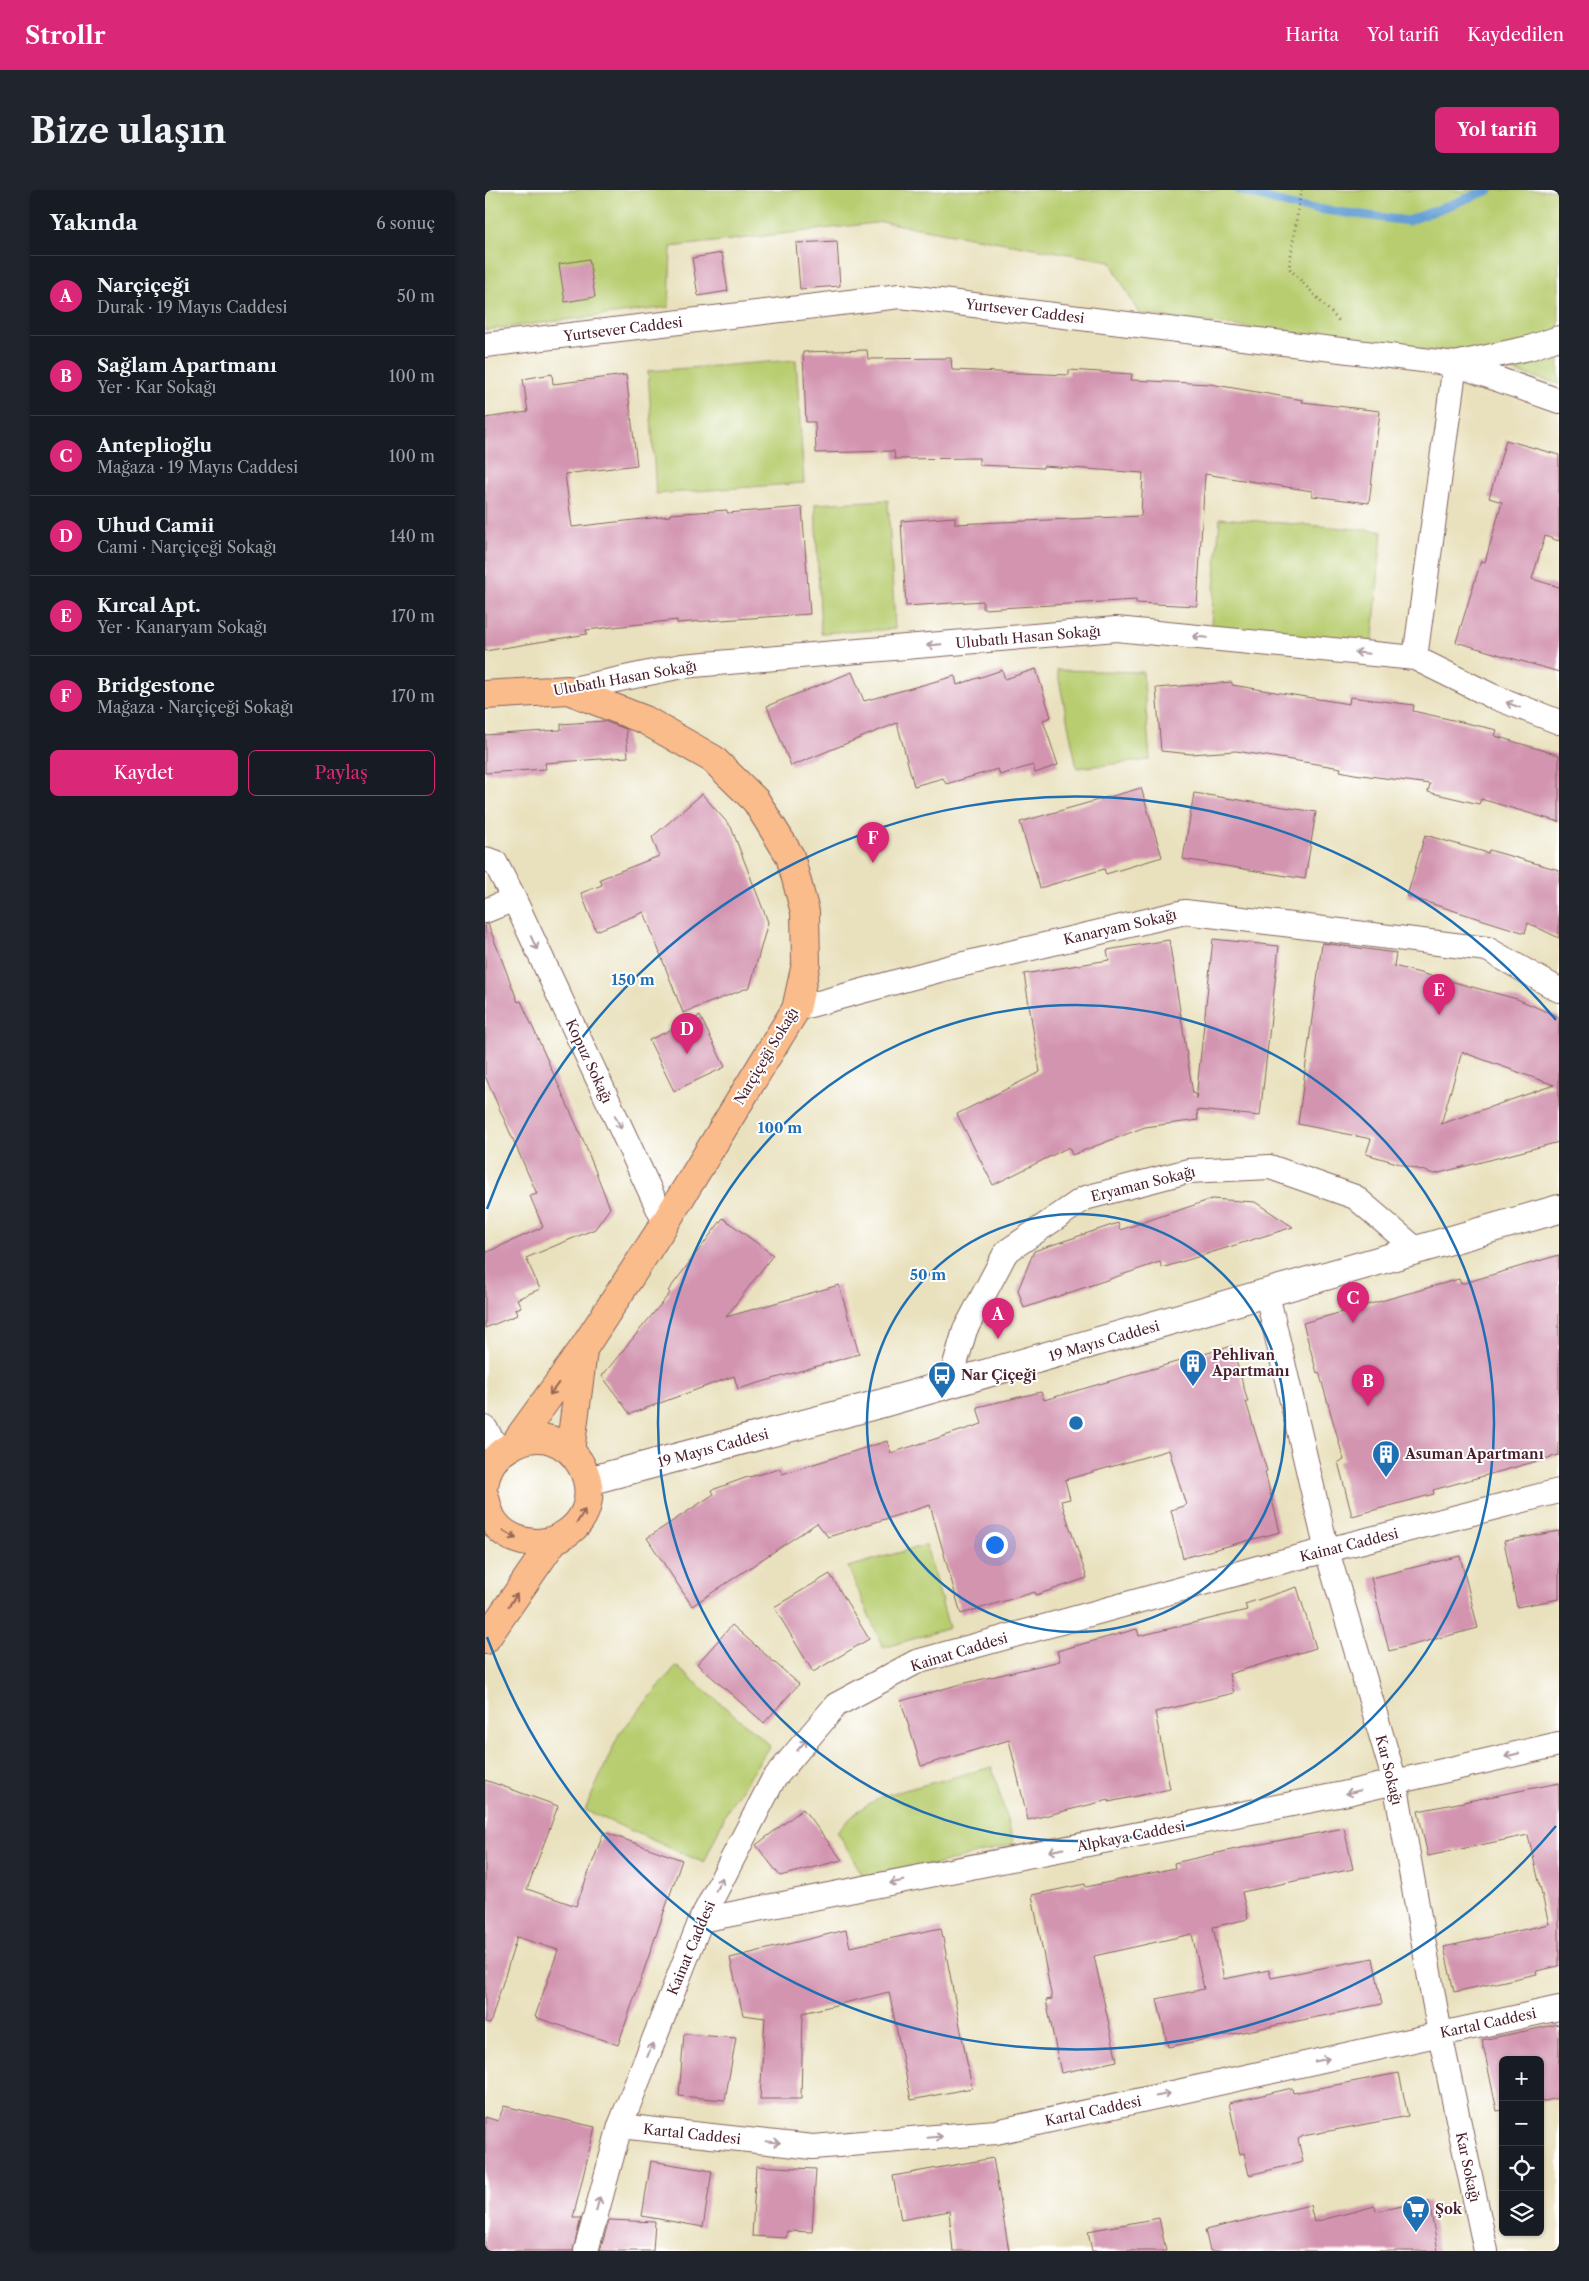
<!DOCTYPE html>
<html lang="tr">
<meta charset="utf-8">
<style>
body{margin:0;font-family:"Libre Caslon Text",serif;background:#20242c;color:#f1f3f6}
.controls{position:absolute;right:15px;bottom:15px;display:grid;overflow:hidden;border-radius:8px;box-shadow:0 1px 4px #0004}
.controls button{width:45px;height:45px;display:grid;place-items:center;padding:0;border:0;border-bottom:1px solid #363941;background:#171b24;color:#f1f3f6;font:25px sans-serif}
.you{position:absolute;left:509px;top:1354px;width:18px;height:18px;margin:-12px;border:4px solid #fff;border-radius:50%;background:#1a73e8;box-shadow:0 0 0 8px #1a73e833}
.badge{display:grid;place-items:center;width:32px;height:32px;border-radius:50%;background:#db2777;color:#fff;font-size:16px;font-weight:700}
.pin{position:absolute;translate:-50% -41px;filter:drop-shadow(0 1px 2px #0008)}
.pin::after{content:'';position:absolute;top:26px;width:18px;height:15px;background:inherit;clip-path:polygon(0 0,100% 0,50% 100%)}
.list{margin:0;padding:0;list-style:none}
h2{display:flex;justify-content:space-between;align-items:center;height:65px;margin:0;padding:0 20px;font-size:21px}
h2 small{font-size:16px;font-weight:400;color:#9ea1a6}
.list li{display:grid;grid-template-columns:32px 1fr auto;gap:15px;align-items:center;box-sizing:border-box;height:80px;padding:0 20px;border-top:1px solid #363941}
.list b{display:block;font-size:19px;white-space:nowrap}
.list p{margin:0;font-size:16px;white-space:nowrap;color:#9ea1a6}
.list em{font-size:16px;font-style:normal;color:#9ea1a6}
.actions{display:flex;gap:10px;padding:15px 20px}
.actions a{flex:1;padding:11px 0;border:1px solid #db2777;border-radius:8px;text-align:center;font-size:18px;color:#db2777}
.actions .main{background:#db2777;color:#fff}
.icon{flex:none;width:28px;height:28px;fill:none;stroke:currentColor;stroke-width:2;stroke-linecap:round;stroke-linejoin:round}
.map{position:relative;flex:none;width:1074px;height:2061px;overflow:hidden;border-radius:8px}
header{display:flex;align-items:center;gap:30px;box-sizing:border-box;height:70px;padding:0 25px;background:#db2777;color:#fff}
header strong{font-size:24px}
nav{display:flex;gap:28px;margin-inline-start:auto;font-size:18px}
.intro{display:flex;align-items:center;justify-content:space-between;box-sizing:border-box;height:120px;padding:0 30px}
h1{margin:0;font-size:35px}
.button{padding:12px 22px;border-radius:8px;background:#db2777;color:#fff;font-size:18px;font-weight:700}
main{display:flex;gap:30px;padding:0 30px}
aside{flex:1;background:#171b24;border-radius:8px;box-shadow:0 1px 4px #0004}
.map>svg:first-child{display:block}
.green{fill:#b8cd70;stroke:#81764e}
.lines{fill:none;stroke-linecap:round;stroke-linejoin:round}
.stream{stroke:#659fd4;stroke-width:9}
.building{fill:#d394b0;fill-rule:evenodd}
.minor-casing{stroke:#82635e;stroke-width:26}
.tertiary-casing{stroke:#82635e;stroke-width:30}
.primary-casing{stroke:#82635e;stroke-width:30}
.path{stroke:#82635e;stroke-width:3;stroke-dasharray:1 4;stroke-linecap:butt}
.minor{stroke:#fff;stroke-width:24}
.tertiary{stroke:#fff;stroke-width:28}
.primary{stroke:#fabc8b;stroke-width:28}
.oneway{stroke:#ae9aa0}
.oneway2{stroke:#996656}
.ring{fill:none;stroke:#1f6fb2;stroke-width:2.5}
.labels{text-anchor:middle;stroke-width:4;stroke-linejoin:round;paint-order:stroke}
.street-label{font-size:14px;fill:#4a1f2b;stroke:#fff}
.poi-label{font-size:14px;font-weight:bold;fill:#4a1f2b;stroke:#fff;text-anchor:start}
.centre{fill:#1f6fb2;stroke:#fff;stroke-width:2.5}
.ring-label{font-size:15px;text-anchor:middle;font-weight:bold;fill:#1f6fb2;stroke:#fff;stroke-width:4;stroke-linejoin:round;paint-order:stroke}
</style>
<header>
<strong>Strollr</strong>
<nav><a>Harita</a><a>Yol tarifi</a><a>Kaydedilen</a></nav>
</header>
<div class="intro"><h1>Bize ulaşın</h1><a class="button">Yol tarifi</a></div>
<main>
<aside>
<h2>Yakında<small>6 sonuç</small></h2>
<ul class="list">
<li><span class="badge">A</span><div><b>Narçiçeği</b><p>Durak · 19 Mayıs Caddesi</p></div><em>50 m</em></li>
<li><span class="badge">B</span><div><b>Sağlam Apartmanı</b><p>Yer · Kar Sokağı</p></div><em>100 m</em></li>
<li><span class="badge">C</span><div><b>Anteplioğlu</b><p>Mağaza · 19 Mayıs Caddesi</p></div><em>100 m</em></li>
<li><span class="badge">D</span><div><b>Uhud Camii</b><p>Cami · Narçiçeği Sokağı</p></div><em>140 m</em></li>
<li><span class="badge">E</span><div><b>Kırcal Apt.</b><p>Yer · Kanaryam Sokağı</p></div><em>170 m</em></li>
<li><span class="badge">F</span><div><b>Bridgestone</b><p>Mağaza · Narçiçeği Sokağı</p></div><em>170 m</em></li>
</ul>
<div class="actions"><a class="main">Kaydet</a><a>Paylaş</a></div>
</aside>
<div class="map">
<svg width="1074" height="2061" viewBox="0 0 1074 2061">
<rect width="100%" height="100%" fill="#fff"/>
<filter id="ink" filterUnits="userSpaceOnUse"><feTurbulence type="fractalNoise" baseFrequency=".02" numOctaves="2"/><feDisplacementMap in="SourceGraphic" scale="10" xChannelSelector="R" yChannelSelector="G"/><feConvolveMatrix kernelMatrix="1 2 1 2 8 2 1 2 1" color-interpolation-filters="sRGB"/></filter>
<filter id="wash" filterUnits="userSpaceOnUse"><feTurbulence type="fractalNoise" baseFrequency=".0096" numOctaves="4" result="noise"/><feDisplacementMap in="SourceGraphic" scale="20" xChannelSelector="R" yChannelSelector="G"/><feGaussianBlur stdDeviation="1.12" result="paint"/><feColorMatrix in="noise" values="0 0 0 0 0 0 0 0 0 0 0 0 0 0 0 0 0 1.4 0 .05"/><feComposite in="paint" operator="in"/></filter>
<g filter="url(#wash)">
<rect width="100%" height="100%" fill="#e9e1be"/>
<path class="green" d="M 0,0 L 1074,0 L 1074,194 L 957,162 L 654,124 L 625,71 L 398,32 L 186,57 L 184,117 L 0,140 Z
M 311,170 L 319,293 L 171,304 L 163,181 Z
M 403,310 L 410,439 L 336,443 L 330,314 Z
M 735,328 L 897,341 L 887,459 L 725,446 Z
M 572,480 L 658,482 L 665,570 L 592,578 Z
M 441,1355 L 464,1438 L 398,1458 L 363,1377 Z
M 191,1476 L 285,1555 L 242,1621 L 219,1673 L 100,1620 L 134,1544 Z
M 507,1577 L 529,1654 L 382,1693 L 352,1641 L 374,1620 L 397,1606 Z"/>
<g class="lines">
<path class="stream" d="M 754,0 L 809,16 L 923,31 L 1004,0"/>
</g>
<g id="blocks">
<path class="building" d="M 352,51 L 355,96 L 315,99 L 311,53 Z
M 237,63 L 243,101 L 213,106 L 207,68 Z
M 104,69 L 110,107 L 80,112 L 74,74 Z
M 382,160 L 383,169 L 466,168 L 467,180 L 584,185 L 584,180 L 647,184 L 646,190 L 725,194 L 818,210 L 817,212 L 895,221 L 884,313 L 827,306 L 827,301 L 720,284 L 712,416 L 651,413 L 651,410 L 498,419 L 498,411 L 421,416 L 416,331 L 470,327 L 470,334 L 656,326 L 658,283 L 558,276 L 558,278 L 494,275 L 494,268 L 410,269 L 409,261 L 331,263 L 330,232 L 321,232 L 318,162 Z
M 67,184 L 68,194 L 141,185 L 152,275 L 80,284 L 87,337 L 185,326 L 185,324 L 242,320 L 242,323 L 317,317 L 325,424 L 192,433 L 192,430 L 101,440 L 102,444 L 0,461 L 0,228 L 43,222 L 38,189 Z
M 1021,250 L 1074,265 L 1074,351 L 1060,346 L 1047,389 L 1074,397 L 1074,482 L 971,452 L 996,371 L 1000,372 L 1017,312 L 1004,308 Z
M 551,479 L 566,527 L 558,530 L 573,575 L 550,583 L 548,575 L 515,585 L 513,579 L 461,594 L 458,588 L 429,596 L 412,533 L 306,576 L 282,516 L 367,482 L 379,511 L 470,486 L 472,495 L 517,480 L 520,489 Z
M 747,492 L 747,495 L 864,514 L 865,507 L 929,515 L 928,521 L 1012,540 L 1010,546 L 1074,565 L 1074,632 L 996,609 L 994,614 L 943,602 L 945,594 L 869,584 L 855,581 L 856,578 L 751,561 L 706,564 L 676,561 L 671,498 Z
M 119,531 L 141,539 L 143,567 L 60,573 L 61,579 L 0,583 L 0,545 L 76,540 L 76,534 Z
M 656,598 L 677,667 L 621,684 L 619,679 L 555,698 L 535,632 Z
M 709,603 L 831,622 L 820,689 L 698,669 Z
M 217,604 L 246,637 L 283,732 L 265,797 L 198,823 L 159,722 L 111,741 L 96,703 L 117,695 L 115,689 L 174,666 L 167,647 Z
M 940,645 L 1003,663 L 1004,660 L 1074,680 L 1074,748 L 1043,733 L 1040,743 L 922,706 Z
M 0,734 L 3,734 L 33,812 L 36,811 L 99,952 L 125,1018 L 110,1039 L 41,1068 L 55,1099 L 32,1109 L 36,1117 L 30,1119 L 32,1125 L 0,1138 L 0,1063 L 58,1037 L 45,1006 L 52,1004 L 0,886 Z
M 728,749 L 794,756 L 775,926 L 712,920 L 713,930 L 660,937 L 587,965 L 584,957 L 508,995 L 472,924 L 555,882 L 539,784 L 624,770 L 622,760 L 684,750 L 708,904 L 711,904 L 711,909 Z
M 837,753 L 911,763 L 909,776 L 1032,809 L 1074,827 L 1074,952 L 950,984 L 881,964 L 886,949 L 813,934 ZM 977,862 L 1069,895 L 956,934 Z
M 215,826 L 240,877 L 189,901 L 164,850 Z
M 727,1009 L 770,1012 L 808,1037 L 677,1078 L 675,1072 L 539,1118 L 533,1100 L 549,1061 L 633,1033 L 635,1040 Z
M 238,1028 L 288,1065 L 241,1127 L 354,1095 L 374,1164 L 253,1199 L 249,1186 L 145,1224 L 117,1186 L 185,1103 L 183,1101 Z
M 1074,1065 L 1074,1265 L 948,1300 L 949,1304 L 867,1326 L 853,1272 L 859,1270 L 834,1182 L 832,1183 L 818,1133 L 974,1089 L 976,1094 Z
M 747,1156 L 763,1212 L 761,1212 L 782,1281 L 780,1282 L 795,1342 L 698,1368 L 686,1320 L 701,1315 L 684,1260 L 580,1290 L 585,1309 L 576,1311 L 602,1388 L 551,1405 L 550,1402 L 476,1424 L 445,1315 L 343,1347 L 332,1333 L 207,1416 L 162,1348 L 229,1304 L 227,1300 L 260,1288 L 295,1279 L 297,1284 L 402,1251 L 406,1263 L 497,1234 L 492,1217 L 556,1202 L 559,1210 Z
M 1074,1341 L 1074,1409 L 1032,1417 L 1019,1351 Z
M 975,1366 L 993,1438 L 904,1461 L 886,1388 Z
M 345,1384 L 384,1449 L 328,1482 L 289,1417 Z
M 812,1397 L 831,1458 L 744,1484 L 749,1503 L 670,1522 L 685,1599 L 624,1612 L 624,1610 L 543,1630 L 524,1550 L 436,1576 L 416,1511 L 472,1495 L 575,1471 L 572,1461 L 652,1439 L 654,1446 L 762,1420 L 760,1414 Z
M 247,1435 L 314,1494 L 279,1533 L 212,1474 Z
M 0,1590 L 73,1616 L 42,1699 L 91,1716 L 119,1642 L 197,1670 L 133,1855 L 50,1827 L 73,1760 L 32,1747 L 5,1834 L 0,1833 Z
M 1074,1593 L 1074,1776 L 1051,1781 L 1052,1784 L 969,1802 L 959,1757 L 1064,1734 L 1043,1645 L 943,1666 L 933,1621 Z
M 318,1619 L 357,1670 L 295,1686 L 271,1655 Z
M 859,1638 L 868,1679 L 757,1702 L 763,1729 L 728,1737 L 739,1789 L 784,1780 L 786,1788 L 888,1768 L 897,1814 L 683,1857 L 672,1809 L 719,1799 L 707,1744 L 609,1766 L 632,1871 L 576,1883 L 561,1810 L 567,1809 L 547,1705 L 600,1694 L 601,1697 L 690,1678 L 689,1673 L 746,1660 Z
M 456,1738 L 487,1898 L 426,1910 L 404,1802 L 318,1823 L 316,1909 L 275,1909 L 280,1828 L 258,1825 L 245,1768 L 361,1740 L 365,1757 Z
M 1074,1834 L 1074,1908 L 1055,1912 L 1055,1870 L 1018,1870 L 1018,1920 L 1012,1921 L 997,1850 Z
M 199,1844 L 251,1848 L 240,1910 L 194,1906 Z
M 914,1883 L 923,1926 L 818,1946 L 813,1949 L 818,1972 L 764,1985 L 759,1963 L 755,1964 L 744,1913 L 807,1898 L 808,1903 Z
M 19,1916 L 110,1937 L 88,2028 L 96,2028 L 88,2061 L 0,2061 L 0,1927 L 13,1931 Z
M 508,1968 L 524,2061 L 468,2061 L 464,2021 L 416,2030 L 408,1986 Z
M 166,1971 L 227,1981 L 218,2037 L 157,2026 Z
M 271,1976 L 331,1979 L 327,2042 L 302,2041 L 301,2048 L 267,2046 Z
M 944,2011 L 953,2061 L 725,2061 L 720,2040 L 825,2015 L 829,2032 L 890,2016 L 891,2021 Z
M 674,2028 L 681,2061 L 607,2061 L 603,2041 Z
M 124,2030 L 170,2032 L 168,2061 L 115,2061 Z"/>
</g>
</g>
<g filter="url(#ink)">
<use href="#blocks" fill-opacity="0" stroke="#82635e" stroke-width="1"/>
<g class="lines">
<g class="minor-casing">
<path id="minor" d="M 0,155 L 415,106 L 970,174 L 1074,211
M 930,468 L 970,174 L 1044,158 L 1074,148
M 83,500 L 197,476 L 631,439 L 930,468 L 1007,506 L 1074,532
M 0,669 L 10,672 L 29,709 L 180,1033
M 0,721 L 29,709
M 311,819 L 462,778 L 700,722 L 1002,759 L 1074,800
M 782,1104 L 842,1361 L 910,1592 L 955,1844 L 1001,2061
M 464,1195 L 480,1140 L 521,1062 L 600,1008 L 703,981 L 785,977 L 870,1007 L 933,1061
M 0,1238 L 15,1263
M 216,1730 L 858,1604 L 1074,1554
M 135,1936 L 328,1957 L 511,1942 L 1074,1818
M 101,2061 L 135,1936 L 216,1730 L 288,1590 L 351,1515 L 431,1472 L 776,1377 L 1074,1301"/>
</g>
<g class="tertiary-casing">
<path id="tertiary" d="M 103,1291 L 398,1213 L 1074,1019"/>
</g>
<g class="primary-casing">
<path id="primary" d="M 0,505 L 83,500 L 160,530 L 228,569 L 271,611 L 305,666 L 320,722 L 321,774 L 311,819 L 180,1033 L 98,1159 L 30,1253
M 85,1261 L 98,1161
M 0,1291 C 2,1277 11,1265 23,1258 C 85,1216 141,1318 71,1349 C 51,1358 22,1351 9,1332 C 4,1325 2,1316 0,1307
M 0,1450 L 69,1350"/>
</g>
<path class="path" d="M 816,0 L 804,78 L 856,133"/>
<use href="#minor" class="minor"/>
<use href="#tertiary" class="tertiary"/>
<use href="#primary" class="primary"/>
</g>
<defs><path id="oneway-shaft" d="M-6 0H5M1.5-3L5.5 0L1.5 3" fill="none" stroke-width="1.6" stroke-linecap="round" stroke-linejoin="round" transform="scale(1.25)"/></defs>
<g class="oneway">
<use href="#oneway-shaft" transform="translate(715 447) rotate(-175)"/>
<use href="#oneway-shaft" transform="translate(449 455) rotate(175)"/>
<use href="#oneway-shaft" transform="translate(877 463) rotate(-175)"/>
<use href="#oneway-shaft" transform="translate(1028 515) rotate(-159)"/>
<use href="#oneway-shaft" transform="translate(49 753) rotate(65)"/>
<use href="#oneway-shaft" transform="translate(133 932) rotate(65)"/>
<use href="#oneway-shaft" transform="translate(317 1555) rotate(-50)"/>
<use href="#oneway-shaft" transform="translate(1027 1565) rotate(167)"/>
<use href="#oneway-shaft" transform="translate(868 1602) rotate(167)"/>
<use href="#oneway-shaft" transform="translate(571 1660) rotate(169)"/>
<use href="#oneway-shaft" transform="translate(412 1692) rotate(169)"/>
<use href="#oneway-shaft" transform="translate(234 1694) rotate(-63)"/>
<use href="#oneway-shaft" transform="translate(165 1860) rotate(-69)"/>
<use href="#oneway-shaft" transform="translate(837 1870) rotate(-12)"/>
<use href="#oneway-shaft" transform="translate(678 1905) rotate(-12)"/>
<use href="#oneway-shaft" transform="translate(450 1947) rotate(-5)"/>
<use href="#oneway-shaft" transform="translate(288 1952) rotate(6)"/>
<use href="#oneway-shaft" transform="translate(113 2014) rotate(-75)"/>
</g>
<g class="oneway2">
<use href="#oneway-shaft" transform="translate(69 1199) rotate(126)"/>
<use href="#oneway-shaft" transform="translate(96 1326) rotate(-59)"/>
<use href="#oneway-shaft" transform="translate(25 1345) rotate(31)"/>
<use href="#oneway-shaft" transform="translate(28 1410) rotate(-55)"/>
</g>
</g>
<g class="ring">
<circle cx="591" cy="1233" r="209"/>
<circle cx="591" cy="1233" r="418"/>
<path d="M1071 1636A627 627 0 0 1 2 1447M2 1019A627 627 0 0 1 1071 830"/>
</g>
<defs>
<g id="building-pin" transform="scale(1.4375)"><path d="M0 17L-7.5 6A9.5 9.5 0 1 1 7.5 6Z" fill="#1f6fb2" stroke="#fff"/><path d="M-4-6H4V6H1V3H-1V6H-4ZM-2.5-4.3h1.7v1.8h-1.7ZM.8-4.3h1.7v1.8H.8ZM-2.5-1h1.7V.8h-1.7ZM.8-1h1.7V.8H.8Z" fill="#fff"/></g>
<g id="bus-pin" transform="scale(1.4375)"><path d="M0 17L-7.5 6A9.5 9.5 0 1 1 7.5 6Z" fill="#1f6fb2" stroke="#fff"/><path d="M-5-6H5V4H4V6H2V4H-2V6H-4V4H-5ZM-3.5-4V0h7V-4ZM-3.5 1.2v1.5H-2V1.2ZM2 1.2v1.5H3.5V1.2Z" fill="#fff"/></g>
<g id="supermarket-pin" transform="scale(1.4375)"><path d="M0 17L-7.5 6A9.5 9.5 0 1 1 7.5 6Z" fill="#1f6fb2" stroke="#fff"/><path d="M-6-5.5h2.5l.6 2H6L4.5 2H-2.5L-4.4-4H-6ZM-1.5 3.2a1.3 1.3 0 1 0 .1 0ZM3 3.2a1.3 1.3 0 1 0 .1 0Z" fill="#fff"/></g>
</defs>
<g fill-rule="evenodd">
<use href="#building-pin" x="708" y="1173"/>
<use href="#bus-pin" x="457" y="1185"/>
<use href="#building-pin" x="901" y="1264"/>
<use href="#supermarket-pin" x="931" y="2019"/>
</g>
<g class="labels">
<g class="street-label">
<text transform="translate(540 121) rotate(7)" y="5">Yurtsever Caddesi</text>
<text transform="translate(138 139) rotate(-7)" y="5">Yurtsever Caddesi</text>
<text transform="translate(543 447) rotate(-5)" y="5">Ulubatlı Hasan Sokağı</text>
<text transform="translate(140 488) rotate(-10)" y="5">Ulubatlı Hasan Sokağı</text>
<text transform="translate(635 737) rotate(-13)" y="5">Kanaryam Sokağı</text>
<text transform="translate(281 866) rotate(-59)" y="5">Narçiçeği Sokağı</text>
<text transform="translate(104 871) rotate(65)" y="5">Kopuz Sokağı</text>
<text transform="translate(658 994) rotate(-14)" y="5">Eryaman Sokağı</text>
<text transform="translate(619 1151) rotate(-16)" y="5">19 Mayıs Caddesi</text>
<text transform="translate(228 1258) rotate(-15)" y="5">19 Mayıs Caddesi</text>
<text transform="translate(864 1355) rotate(-14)" y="5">Kainat Caddesi</text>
<text transform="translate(474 1462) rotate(-17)" y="5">Kainat Caddesi</text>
<text transform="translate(904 1580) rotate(76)" y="5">Kar Sokağı</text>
<text transform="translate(646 1646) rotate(-11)" y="5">Alpkaya Caddesi</text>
<text transform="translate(206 1758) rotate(-67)" y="5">Kainat Caddesi</text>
<text transform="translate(1003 1833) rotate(-12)" y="5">Kartal Caddesi</text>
<text transform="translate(608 1921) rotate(-12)" y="5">Kartal Caddesi</text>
<text transform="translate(207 1944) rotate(6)" y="5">Kartal Caddesi</text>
<text transform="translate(983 1977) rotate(78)" y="5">Kar Sokağı</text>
</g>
<g class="poi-label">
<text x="727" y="1170">Pehlivan<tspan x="727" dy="16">Apartmanı</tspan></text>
<text x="476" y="1190">Nar Çiçeği</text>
<text x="920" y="1269">Asuman Apartmanı</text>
<text x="950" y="2024">Şok</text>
</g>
</g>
<circle cx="591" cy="1233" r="8" class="centre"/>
<g class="ring-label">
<text x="148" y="795">150 m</text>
<text x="295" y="943">100 m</text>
<text x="443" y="1090">50 m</text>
</g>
</svg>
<div class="controls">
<button>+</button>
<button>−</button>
<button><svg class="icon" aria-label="locate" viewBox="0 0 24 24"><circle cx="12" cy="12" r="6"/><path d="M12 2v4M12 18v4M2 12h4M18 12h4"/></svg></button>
<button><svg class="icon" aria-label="layers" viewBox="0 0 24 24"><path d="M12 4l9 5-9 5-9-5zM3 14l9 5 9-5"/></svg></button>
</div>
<div class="you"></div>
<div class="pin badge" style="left:513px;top:1149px">A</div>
<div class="pin badge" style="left:883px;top:1216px">B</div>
<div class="pin badge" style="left:868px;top:1133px">C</div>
<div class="pin badge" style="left:202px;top:864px">D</div>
<div class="pin badge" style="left:954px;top:825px">E</div>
<div class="pin badge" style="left:388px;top:673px">F</div>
</div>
</main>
